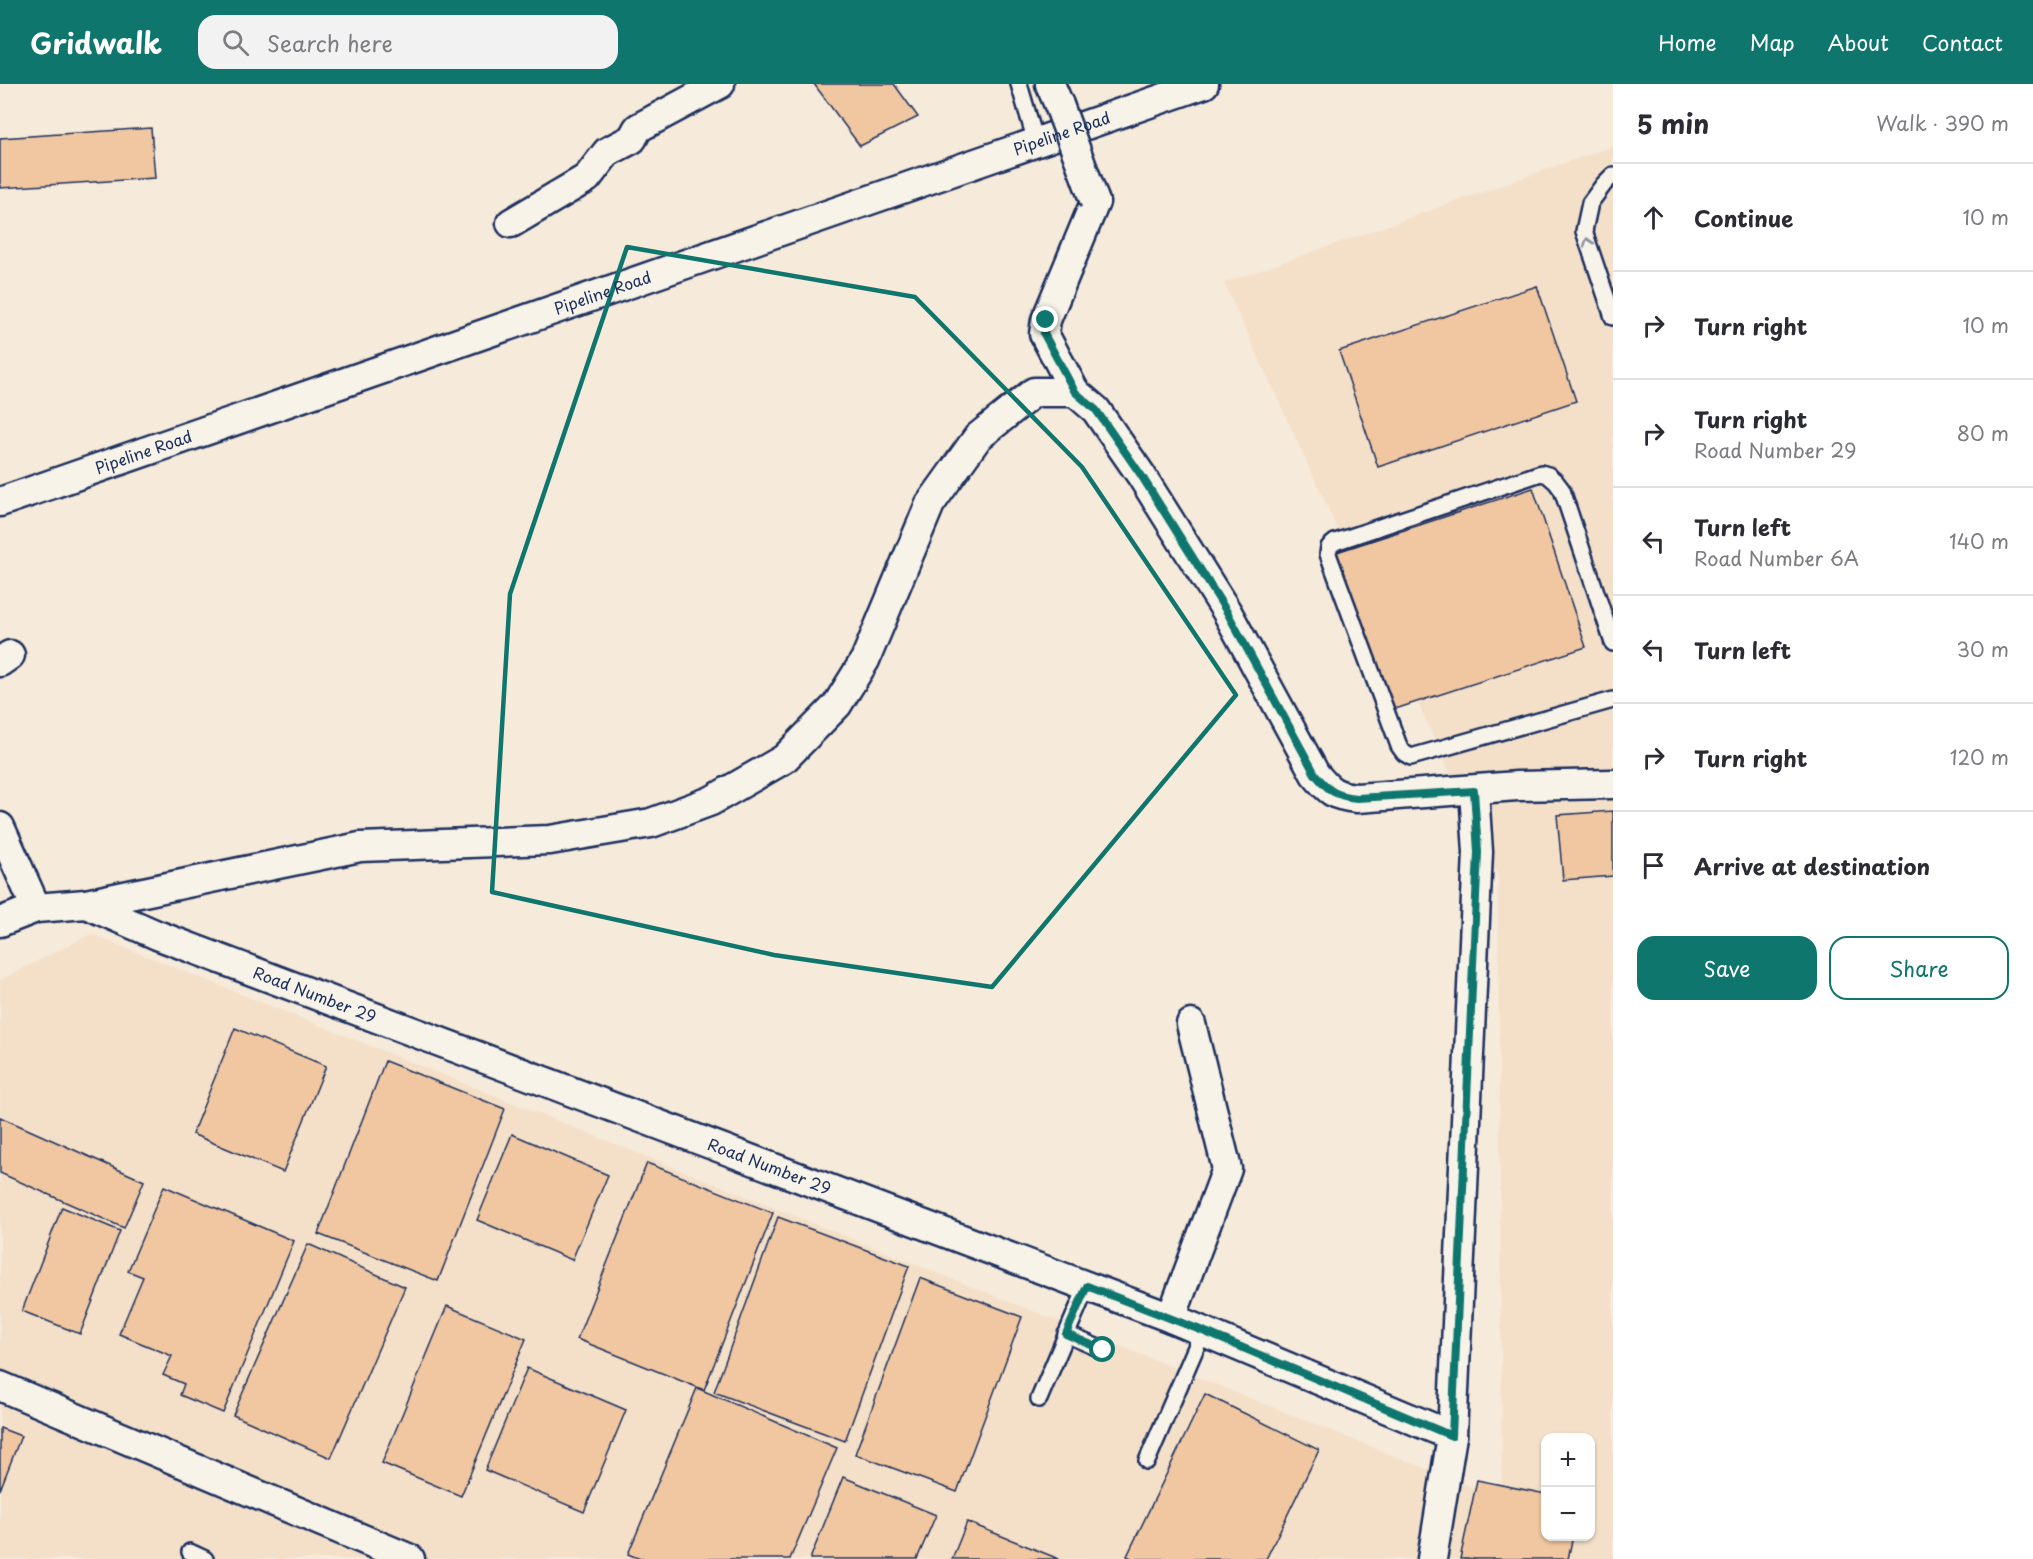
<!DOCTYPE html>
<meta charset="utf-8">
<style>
body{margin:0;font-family:"Playpen Sans",sans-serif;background:#f2f2f3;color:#2b2b33}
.controls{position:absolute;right:18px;bottom:18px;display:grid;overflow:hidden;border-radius:12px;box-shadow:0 2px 4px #0004}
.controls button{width:54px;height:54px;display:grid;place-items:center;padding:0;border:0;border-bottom:2px solid #e1e1e2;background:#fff;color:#2b2b33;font:30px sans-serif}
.stop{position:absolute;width:18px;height:18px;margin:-14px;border:4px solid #0f766e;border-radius:50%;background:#fff}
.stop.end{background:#0f766e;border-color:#fff;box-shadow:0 2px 6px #0008}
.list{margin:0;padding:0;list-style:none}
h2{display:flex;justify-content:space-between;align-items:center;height:78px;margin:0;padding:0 24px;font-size:26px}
h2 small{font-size:20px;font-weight:400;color:#7c7c81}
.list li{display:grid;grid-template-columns:39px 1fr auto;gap:18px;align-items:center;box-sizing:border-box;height:108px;padding:0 24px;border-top:2px solid #e1e1e2}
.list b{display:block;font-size:22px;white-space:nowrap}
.list p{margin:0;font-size:20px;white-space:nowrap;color:#7c7c81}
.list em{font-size:20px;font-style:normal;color:#7c7c81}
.actions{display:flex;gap:12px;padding:18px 24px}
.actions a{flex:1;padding:14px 0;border:2px solid #0f766e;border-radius:18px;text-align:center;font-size:21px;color:#0f766e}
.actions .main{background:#0f766e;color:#fff}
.icon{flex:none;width:33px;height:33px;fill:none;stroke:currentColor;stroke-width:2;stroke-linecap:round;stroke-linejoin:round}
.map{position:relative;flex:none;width:1613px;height:1475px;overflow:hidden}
header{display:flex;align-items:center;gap:36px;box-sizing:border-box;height:84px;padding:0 30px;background:#0f766e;color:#fff}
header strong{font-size:28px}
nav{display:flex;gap:33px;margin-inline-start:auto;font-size:21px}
.search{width:420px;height:54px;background:#f2f2f3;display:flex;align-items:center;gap:15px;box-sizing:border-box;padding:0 21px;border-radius:18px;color:#7c7c81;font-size:22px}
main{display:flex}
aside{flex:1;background:#fff}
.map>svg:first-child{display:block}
.built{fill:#f4e0c9;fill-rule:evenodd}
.building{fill:#f0c7a0;stroke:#1b2f5e;stroke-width:1.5}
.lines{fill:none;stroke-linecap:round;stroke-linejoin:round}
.service-casing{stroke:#1b2f5e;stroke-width:20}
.minor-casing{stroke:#1b2f5e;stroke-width:33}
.service{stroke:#f7f3e8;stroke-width:15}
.minor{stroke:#f7f3e8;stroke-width:28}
.minor-bridge-casing{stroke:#1b2f5e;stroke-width:33;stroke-linecap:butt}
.minor-bridge{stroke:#f7f3e8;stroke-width:28}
.oneway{stroke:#8991a3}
.route{stroke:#0f766e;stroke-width:8}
.marked{fill:none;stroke:#0f766e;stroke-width:4.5;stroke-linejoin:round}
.labels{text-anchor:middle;stroke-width:4.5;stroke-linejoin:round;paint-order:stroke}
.street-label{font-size:16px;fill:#1b2f5e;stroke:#f7f3e8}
</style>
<header>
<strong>Gridwalk</strong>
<div class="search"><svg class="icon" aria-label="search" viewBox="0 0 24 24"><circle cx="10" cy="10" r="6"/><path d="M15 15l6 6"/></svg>Search here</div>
<nav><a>Home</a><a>Map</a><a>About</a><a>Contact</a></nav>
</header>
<main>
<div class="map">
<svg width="1613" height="1475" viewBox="0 0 1613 1475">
<rect width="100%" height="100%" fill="#f6eada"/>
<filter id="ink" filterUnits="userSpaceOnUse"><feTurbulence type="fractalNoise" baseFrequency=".0167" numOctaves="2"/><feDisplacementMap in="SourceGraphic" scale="12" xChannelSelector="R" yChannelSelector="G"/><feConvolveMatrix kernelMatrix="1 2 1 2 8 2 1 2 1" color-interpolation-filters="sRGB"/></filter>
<g filter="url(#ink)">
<path class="built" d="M 1613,62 L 1613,1475 L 0,1475 L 0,896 L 91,850 L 1502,1415 L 1498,793 L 1224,199 ZM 1546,1354 L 1590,1354 L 1590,1452 L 1546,1452 Z"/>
<path class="building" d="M 814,0 L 894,0 L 918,33 L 860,62 Z
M 151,44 L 155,94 L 0,104 L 0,54 Z
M 1537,202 L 1576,317 L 1378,383 L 1339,267 Z
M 1533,404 L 1586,563 L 1389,627 L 1337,468 Z
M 1613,727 L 1613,792 L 1563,796 L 1557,731 Z
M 235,944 L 326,982 L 283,1088 L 192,1050 Z
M 385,977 L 505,1025 L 438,1197 L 318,1150 Z
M 0,1033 L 144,1097 L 124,1144 L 0,1089 Z
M 512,1050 L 608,1091 L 572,1176 L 477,1136 Z
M 647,1079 L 773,1129 L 704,1306 L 577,1255 Z
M 164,1102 L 294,1157 L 223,1329 L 180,1311 L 184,1300 L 163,1291 L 172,1272 L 119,1250 L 143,1193 L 128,1187 Z
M 62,1123 L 120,1147 L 80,1250 L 22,1227 Z
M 778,1133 L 909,1182 L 845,1357 L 714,1308 Z
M 308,1160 L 405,1203 L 331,1374 L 233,1331 Z
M 920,1194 L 1022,1233 L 957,1408 L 855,1370 Z
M 447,1222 L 526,1255 L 461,1412 L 382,1379 Z
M 527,1284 L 626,1326 L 584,1428 L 485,1386 Z
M 697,1304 L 837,1364 L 790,1475 L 640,1475 L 628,1470 Z
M 1205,1310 L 1319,1366 L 1266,1475 L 1133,1475 L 1127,1472 Z
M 0,1344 L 21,1352 L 0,1406 Z
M 843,1393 L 936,1431 L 917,1475 L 810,1475 Z
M 1477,1396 L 1546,1410 L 1546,1452 L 1573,1452 L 1568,1475 L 1460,1475 Z
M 967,1438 L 1059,1475 L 952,1475 Z"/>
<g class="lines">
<g class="service-casing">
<path id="service" d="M 1019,0 L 1036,58
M 1613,91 L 1604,100 L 1590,119 L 1584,147 L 1613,233
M 1613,559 L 1562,406 L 1556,398 L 1548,391 L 1541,389 L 1335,458 L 1329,463 L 1328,470 L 1399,662 L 1404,669 L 1411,673 L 1613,616
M 1066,1250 L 1103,1266
M 1039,1315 L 1087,1202
M 1147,1377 L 1203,1247
M 190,1468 L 205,1475"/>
</g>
<g class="minor-casing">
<g id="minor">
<path d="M 1050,0 L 1059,21"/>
<path d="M 511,139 L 587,94 L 607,68 L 632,55 L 638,44 L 720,0"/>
<path d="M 1075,308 L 1044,250 L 1046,236 L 1095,118"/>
<path id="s1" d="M 0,418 L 1204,0"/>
<path d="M 0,578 L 10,571"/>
<path d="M 0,743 L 36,824"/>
<path id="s2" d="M 86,820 L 157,851 L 1171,1234 L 1452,1352"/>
<path d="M 0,838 L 36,824 L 86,820 L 360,763 L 550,756 L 651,739 L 711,717 L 784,675 L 837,621 L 865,576 L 930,420 L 978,353 L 1034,308 L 1075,308 L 1096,326 L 1141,391 L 1227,528 L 1315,690 C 1329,707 1334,712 1357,714 L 1517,702 L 1613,700"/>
<path d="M 1171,1234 L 1227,1085 L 1191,940"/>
<path d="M 0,1302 L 410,1475"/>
<path d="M 1432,1475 L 1452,1352 L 1478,768 L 1474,707"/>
</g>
</g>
<use href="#service" class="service"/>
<use href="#minor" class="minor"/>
<g class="minor-bridge-casing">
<path id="minor-bridge" d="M 1059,21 L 1095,118"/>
</g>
<use href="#minor-bridge" class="minor-bridge"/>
</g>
<defs><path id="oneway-chevron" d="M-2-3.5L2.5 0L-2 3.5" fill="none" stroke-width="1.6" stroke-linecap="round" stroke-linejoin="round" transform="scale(1.5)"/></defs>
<use class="oneway" href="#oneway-chevron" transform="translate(1588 158) rotate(-108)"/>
</g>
<g class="lines" filter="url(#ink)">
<path class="route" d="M 1046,236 L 1044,250 L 1075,308 L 1096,326 L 1141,391 L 1227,528 L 1315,690 C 1329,707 1335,712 1357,714 L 1474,707 L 1478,768 L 1452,1352 L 1203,1247 L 1087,1202 L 1066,1250 L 1103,1266"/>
</g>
<path class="marked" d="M 627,163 L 915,213 L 1082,383 L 1236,611 L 992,903 L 774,871 L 492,808 L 510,510 Z"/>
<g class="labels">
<g class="street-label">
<text dy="6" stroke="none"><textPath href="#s1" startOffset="1124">Pipeline Road</textPath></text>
<text dy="6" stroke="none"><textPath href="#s1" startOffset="638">Pipeline Road</textPath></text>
<text dy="6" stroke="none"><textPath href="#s1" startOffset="152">Pipeline Road</textPath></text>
<text dy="6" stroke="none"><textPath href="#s2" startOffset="246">Road Number 29</textPath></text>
<text dy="6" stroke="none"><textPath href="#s2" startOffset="732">Road Number 29</textPath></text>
</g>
</g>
</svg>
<div class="controls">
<button>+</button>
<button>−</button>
</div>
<div class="stop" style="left:1103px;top:1266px"></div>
<div class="stop end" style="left:1046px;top:236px"></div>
</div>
<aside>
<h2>5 min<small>Walk · 390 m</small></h2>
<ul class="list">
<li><svg class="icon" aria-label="ahead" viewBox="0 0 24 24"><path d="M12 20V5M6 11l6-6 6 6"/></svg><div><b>Continue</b></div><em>10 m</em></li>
<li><svg class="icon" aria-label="right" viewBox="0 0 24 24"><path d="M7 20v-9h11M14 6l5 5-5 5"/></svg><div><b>Turn right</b></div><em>10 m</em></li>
<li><svg class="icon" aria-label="right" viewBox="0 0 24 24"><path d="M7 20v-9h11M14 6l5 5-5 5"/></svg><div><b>Turn right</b><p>Road Number 29</p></div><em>80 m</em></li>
<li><svg class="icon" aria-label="left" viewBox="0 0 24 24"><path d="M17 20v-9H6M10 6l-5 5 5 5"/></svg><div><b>Turn left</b><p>Road Number 6A</p></div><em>140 m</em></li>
<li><svg class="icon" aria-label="left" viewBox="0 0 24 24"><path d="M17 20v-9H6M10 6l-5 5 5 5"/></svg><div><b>Turn left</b></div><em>30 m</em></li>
<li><svg class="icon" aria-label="right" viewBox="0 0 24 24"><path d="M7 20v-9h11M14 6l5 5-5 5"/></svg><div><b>Turn right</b></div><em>120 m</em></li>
<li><svg class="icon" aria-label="arrive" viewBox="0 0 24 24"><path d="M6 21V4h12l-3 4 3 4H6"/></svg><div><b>Arrive at destination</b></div></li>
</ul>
<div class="actions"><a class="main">Save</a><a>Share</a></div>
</aside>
</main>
